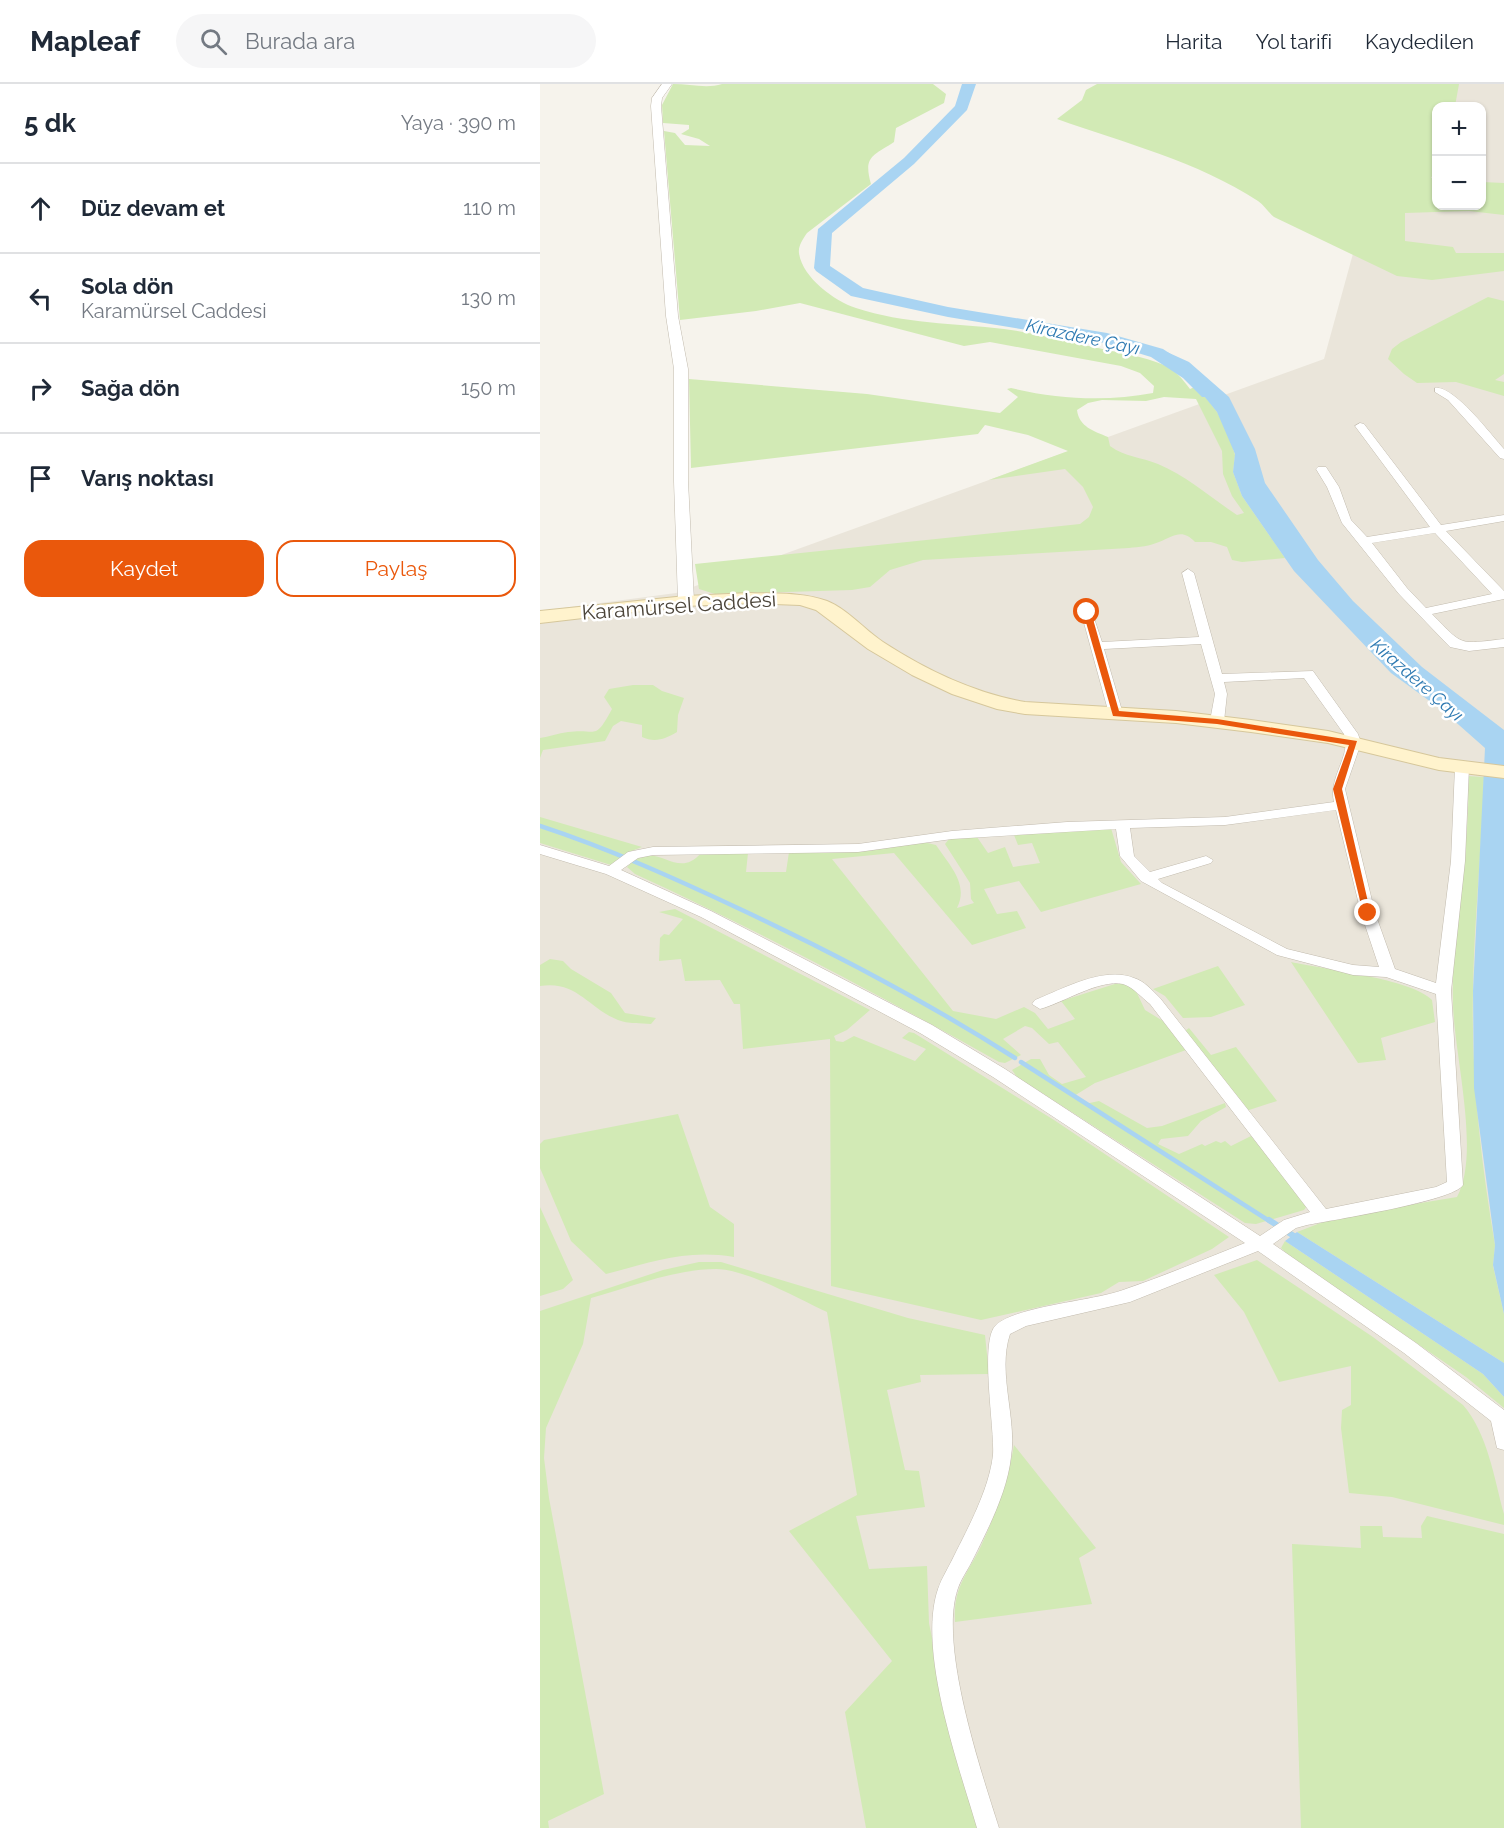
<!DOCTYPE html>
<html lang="tr">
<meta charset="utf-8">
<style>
body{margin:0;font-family:Raleway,sans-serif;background:#f6f6f7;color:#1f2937}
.controls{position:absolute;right:18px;top:18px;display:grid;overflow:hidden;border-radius:12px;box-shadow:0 2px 4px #0004}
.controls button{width:54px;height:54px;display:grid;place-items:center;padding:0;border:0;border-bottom:2px solid #e0e1e3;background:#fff;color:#1f2937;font:30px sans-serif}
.stop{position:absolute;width:18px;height:18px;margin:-14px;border:4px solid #ea580c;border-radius:50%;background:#fff}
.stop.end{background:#ea580c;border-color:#fff;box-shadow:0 2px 6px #0008}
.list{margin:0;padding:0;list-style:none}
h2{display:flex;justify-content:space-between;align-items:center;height:78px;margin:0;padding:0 24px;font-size:26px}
h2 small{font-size:20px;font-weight:400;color:#747a83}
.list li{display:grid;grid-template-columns:39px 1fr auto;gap:18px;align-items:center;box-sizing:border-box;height:90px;padding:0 24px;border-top:2px solid #e0e1e3}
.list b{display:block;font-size:22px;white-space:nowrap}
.list p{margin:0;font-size:20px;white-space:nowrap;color:#747a83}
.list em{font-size:20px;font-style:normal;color:#747a83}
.actions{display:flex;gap:12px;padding:18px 24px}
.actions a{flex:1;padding:14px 0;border:2px solid #ea580c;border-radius:18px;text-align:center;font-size:21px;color:#ea580c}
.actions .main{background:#ea580c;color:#fff}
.icon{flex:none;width:33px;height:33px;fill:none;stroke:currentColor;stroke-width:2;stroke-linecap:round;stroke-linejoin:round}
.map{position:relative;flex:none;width:964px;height:1744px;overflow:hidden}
header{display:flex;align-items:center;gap:36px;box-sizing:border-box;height:84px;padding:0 30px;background:#fff;border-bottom:2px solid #e0e1e3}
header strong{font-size:28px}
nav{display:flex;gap:33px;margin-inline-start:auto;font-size:21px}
.search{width:420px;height:54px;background:#f6f6f7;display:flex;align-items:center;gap:15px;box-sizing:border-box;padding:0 21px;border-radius:33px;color:#747a83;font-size:22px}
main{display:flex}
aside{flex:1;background:#fff}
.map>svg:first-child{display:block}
.residential{fill:#eae5da;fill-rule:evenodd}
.green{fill:#d2eab5;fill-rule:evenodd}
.water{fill:#a9d4f2}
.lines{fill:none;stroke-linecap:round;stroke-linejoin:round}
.stream-far1{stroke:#a9d4f2;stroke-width:4.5}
.stream{stroke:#a9d4f2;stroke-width:6}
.river{fill:#a9d4f2;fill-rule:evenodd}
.minor-casing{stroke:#c2bbae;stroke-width:1}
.tertiary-casing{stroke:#c2bbae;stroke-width:1}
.secondary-casing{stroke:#d6c79b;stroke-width:2}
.minor{fill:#fff;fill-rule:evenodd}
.tertiary{fill:#fff;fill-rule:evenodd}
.secondary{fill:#fff3cd;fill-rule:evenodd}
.route{fill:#ea580c}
.labels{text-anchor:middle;stroke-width:5;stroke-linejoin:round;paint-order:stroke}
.far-water-label{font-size:18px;font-style:italic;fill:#2e7ab2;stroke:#fff}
.street-label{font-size:21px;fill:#4b4439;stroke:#fff}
</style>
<header>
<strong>Mapleaf</strong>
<div class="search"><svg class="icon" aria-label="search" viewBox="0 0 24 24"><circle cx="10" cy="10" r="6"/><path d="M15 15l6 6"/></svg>Burada ara</div>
<nav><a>Harita</a><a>Yol tarifi</a><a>Kaydedilen</a></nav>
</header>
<main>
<aside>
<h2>5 dk<small>Yaya · 390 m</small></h2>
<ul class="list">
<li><svg class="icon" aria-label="ahead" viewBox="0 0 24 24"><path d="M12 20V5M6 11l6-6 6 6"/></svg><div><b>Düz devam et</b></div><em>110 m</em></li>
<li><svg class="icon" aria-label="left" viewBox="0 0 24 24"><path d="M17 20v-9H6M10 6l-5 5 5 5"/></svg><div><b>Sola dön</b><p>Karamürsel Caddesi</p></div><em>130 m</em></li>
<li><svg class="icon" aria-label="right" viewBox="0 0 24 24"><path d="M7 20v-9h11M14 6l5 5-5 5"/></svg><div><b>Sağa dön</b></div><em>150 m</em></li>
<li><svg class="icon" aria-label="arrive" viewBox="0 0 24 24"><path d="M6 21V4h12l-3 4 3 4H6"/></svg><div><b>Varış noktası</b></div></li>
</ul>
<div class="actions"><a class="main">Kaydet</a><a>Paylaş</a></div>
</aside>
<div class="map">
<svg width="964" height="1744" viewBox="0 0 964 1744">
<rect width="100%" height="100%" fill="#f6f3ec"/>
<path class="residential" d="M 889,0 L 964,0 L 964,1744 L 0,1744 L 0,527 L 136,509 L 784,275 L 828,115 ZM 896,22 L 942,22 L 942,122 L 896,122 Z"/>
<path class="green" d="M 133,0 C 150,0 167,5 182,0 L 393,0 L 406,10 L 404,19 L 356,44 L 354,58 C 333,72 323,72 331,100 L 267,149 C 263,155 258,162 259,169 C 262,193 294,217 316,224 C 364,240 414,239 464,245 C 495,249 527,258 558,264 C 579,269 603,272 624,281 C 636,286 642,295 650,305 L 657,302 L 677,328 L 689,351 L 695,371 L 693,388 L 702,412 L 745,474 L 702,478 L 692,476 L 687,463 L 671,458 L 655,458 C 642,444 634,452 619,458 C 610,462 599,463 589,464 L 383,476 L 350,486 L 330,503 L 312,506 L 175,510 L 159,505 L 155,480 L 540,440 L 549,433 L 553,423 L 543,403 L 525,385 L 449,396 L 528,367 L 488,351 L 445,341 L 438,350 L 151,384 L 149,295 L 327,310 L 460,329 L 478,313 L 467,305 L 471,304 C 517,315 566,318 613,309 L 614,302 L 600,289 L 581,282 L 450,258 L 424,262 L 260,219 L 216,227 L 140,236 L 124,47 L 135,49 L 145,61 L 170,62 L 159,55 L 141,50 L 149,45 L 149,41 L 123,39 L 122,21 ZM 624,313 L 656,315 L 682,367 L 683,390 L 692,412 L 704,429 L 697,431 C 671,414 647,392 618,380 C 601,373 585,373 570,362 L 568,353 C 554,347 539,343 537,326 L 548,319 L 562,316 L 606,317 Z
M 557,0 L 919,0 L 915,22 L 896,22 L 896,85 L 891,94 L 896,94 L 896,122 L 942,122 L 942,98 L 964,99 L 964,131 L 929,127 L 865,129 L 865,157 L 913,163 L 916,169 L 964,169 L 964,187 L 892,196 L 857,192 L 734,133 C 728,128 724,121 718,117 C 657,77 584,59 517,35 L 542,16 L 546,6 Z
M 948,213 L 964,217 L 964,290 L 955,296 L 964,298 L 964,312 L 916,298 L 877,299 L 864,290 L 848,275 L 852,265 L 861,258 Z
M 93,601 L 113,601 L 122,607 L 144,614 L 138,631 L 137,648 C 125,655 115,659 102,653 L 102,641 L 81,637 L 73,642 L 65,657 L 3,666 L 0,674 L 0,654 C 9,653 18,649 28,648 C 58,644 54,658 72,625 L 64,613 L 69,605 Z
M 928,692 L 944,693 C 942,765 934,836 933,907 C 931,993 941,1078 955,1161 L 953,1182 L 964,1230 L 964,1279 L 757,1148 L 796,1133 L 917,1113 C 941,1069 914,972 913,919 C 911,844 931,769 928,692 Z
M 0,733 L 102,763 L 89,768 L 71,781 L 0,759 Z
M 571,744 L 581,778 L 601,800 L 501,828 L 479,797 L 444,805 L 457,830 L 477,827 L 486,844 L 432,861 L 354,769 L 292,775 L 413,927 L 456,935 L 484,923 L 495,929 L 508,945 L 535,935 L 521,917 L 578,899 L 587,901 L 596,907 L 605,926 L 623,937 L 646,966 L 555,999 L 534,1012 L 545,1020 L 559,1017 L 607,1044 L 622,1042 L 685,1019 L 686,1023 L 661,1037 L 648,1052 L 621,1055 L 618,1060 L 639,1070 L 662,1060 L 665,1062 L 676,1057 L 681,1059 L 685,1057 L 691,1062 L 711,1052 L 762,1115 L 767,1122 L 764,1126 L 716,1140 L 705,1139 L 477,993 L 472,986 L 491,975 L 500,975 L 509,991 L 522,1000 L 546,993 L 518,958 L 509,960 L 492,944 L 485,942 L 463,955 L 481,971 L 465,979 L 459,978 C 340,911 219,847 95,790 L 87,783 C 117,751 135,799 161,769 L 208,769 L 206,788 L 246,788 L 249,768 L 328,767 L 383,758 L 396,761 C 410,782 429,800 417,824 L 434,819 L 431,815 L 430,799 L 405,760 L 409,755 L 437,753 L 448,769 L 465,763 L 473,783 L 500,779 L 492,759 L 478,761 L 474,751 Z
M 135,825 L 330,926 L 307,946 L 294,952 L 296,957 L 303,958 L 314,952 L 375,977 L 386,965 L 362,954 L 369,948 L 374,949 L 514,1036 L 689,1153 L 672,1165 L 603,1197 L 579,1198 L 561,1209 L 441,1236 L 291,1202 L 290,955 L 203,965 L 200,920 L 194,920 L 180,896 L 145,897 L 141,875 L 119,877 L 120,854 L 124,850 L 129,851 L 143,835 L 119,828 Z
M 10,875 L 23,877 L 31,885 L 71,909 L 85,929 L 116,934 L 111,940 C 101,939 88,940 78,936 C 48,924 37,896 0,902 L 0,881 Z
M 751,878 C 782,885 873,895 892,916 L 895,938 L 841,954 L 846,976 L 818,979 Z
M 678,882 L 705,921 L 671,933 L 643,934 L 625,912 L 613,905 Z
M 649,944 L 671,971 L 696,963 L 737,1017 L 706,1027 L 645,947 Z
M 138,1030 L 170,1123 L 194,1140 L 194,1173 C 145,1165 113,1178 66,1190 L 31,1157 L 0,1084 L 0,1060 L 4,1056 Z
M 0,1123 L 33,1196 L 23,1205 L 0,1212 Z
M 745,1157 L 943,1290 L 964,1313 L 964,1324 L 926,1293 L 748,1171 L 741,1164 Z
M 717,1176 L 833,1253 L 923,1321 C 948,1350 954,1394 964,1430 L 964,1441 L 852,1413 L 809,1409 L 801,1344 L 802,1326 L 811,1321 L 811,1282 L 739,1298 L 704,1228 L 674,1191 Z
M 159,1178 L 181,1178 L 368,1234 L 445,1251 L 449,1290 L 380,1291 L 381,1298 L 347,1306 L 365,1386 L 379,1387 L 385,1423 L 316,1432 L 329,1485 L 387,1482 L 389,1539 L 395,1569 L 441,1744 L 326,1744 L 305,1628 L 352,1577 L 249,1447 L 317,1411 L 287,1228 C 259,1215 206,1185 176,1185 C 135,1185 91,1203 51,1214 L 43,1260 L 6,1344 L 4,1374 L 9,1414 L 64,1710 L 8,1737 L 9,1744 L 0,1744 L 0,1227 L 123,1186 Z
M 474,1361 L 556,1464 L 539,1474 L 552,1520 L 415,1538 C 413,1503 427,1491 441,1462 C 456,1429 468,1396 474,1361 Z
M 887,1432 L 964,1450 L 964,1744 L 761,1744 L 752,1460 L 821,1464 L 820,1442 L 842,1442 L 843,1453 L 882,1454 L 881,1442 Z"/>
<path class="water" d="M 627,268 L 649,278 L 689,313 L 715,365 L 725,399 L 778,476 L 813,517 L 882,583 L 964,646 L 964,1230 L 953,1181 L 955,1161 L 934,1004 L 933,907 L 945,664 L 902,626 L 851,589 L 754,487 L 702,412 L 693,388 L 695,370 L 677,328 L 637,279 L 617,269 Z
M 757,1148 L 964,1279 L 964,1313 L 943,1290 L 745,1157 Z"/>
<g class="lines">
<path class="stream-far1" d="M 0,742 C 70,765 136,795 202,826 C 296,870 387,918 475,974
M 481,978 L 731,1138"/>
<path class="stream" d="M 729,1136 L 757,1154"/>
<path class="river" d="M 422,0 L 436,0 L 427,26 L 374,80 L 292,149 L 290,182 L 323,204 L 408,223 L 567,249 L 623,265 L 655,286 L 677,309 L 674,313 L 662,313 L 643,294 L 611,273 L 565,259 L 408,233 L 311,212 L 276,187 L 274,184 L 278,145 L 364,74 L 415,22 Z"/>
<g class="minor-casing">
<path id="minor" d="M 895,304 C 914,301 951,351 964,365 L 964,375 L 960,374 L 908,316 L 895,308 Z
M 820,339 L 824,340 L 901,441 L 964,431 L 964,437 L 906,447 L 964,507 L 964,515 L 892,530 C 924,563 918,560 964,555 L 964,563 L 929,567 L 910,563 L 859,510 L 802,439 L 787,403 L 776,385 L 778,383 L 786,383 L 799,403 L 811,436 L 827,453 L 890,443 L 815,342 ZM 895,449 L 952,510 L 886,524 L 867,504 L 832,459 Z
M 648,485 L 654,489 L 682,590 L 773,587 L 818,650 L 821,659 L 805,705 L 835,829 L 855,885 L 896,899 L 911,777 L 915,683 L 922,679 L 929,683 L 925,777 L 911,907 L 923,1101 C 914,1117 792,1136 767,1141 L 756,1144 L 733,1160 L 876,1259 L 964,1326 L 964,1366 L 957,1364 L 951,1337 L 864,1269 L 718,1167 L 590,1218 L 486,1242 L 470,1250 C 457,1289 477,1333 471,1373 C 467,1409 447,1447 431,1479 C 427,1487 421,1495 418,1504 C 398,1560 441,1687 459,1744 L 437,1744 C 419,1682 377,1567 398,1505 C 402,1493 409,1483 414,1472 C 429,1442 449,1405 453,1371 C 455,1345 439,1256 456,1241 C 477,1222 553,1217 583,1206 C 624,1192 665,1175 705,1159 L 453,993 L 380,949 L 161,833 L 66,790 L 0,770 L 0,761 L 69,782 L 88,768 L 113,763 L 318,760 L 412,747 L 527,738 L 685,733 L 794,718 C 788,692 812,672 804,650 L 764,594 L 684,598 L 687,610 L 684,637 L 677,641 L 670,637 L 675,610 L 661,560 L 564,565 L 583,630 L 576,634 L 569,630 L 541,528 L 543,525 L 551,525 L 562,558 L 659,553 L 642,489 ZM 796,726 L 821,829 L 839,883 L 813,881 L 747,865 L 622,799 L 618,795 L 671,779 L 673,776 L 666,772 L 610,788 L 594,772 L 590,744 L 685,741 ZM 576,745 L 580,772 L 601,797 L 737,871 L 813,891 L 846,893 L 896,910 L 907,1098 L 896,1103 L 786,1125 L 620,914 C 612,906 604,897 594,894 C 563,882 523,905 495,916 L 492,920 L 500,925 C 523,919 559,895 583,900 C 593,903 602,914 610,920 L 770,1128 L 744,1136 L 720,1152 L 465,985 L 392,941 L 171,827 L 81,786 L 98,774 L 113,771 L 318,768 L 412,755 Z"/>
</g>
<g class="tertiary-casing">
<path id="tertiary" d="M 122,0 L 132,0 L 122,14 L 121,22 L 138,232 L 148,285 L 148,397 L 154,517 L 146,522 L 138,517 L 134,397 L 134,285 L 126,232 L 111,22 L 112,14 Z"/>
</g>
<g class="secondary-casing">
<path id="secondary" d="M 210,509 C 236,510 262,508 287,517 C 307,525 325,546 343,558 C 386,586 434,609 485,618 L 636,627 L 711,636 L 788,647 L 899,674 L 964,682 L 964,694 L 899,686 L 788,659 L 711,648 L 636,639 L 485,630 L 457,625 L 412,610 L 372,591 L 328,565 L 276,526 L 260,521 L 210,519 L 146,522 L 0,539 L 0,527 L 146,512 Z"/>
</g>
<use href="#minor" class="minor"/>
<use href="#tertiary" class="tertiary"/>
<use href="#secondary" class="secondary"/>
</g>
<path class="route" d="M 547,525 L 551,528 L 579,627 L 677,635 L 817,657 L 802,705 L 831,831 L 823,829 L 793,705 L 809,661 L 677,640 L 573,632 L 543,528 Z"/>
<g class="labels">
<g class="far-water-label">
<text transform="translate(543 253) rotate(12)" y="6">Kirazdere Çayı</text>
<text transform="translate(877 596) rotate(41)" y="6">Kirazdere Çayı</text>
</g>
<g class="street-label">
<text transform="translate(139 522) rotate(-4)" y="7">Karamürsel Caddesi</text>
</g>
</g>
</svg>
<div class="controls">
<button>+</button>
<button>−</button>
</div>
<div class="stop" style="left:547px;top:528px"></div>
<div class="stop end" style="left:828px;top:829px"></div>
</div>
</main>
